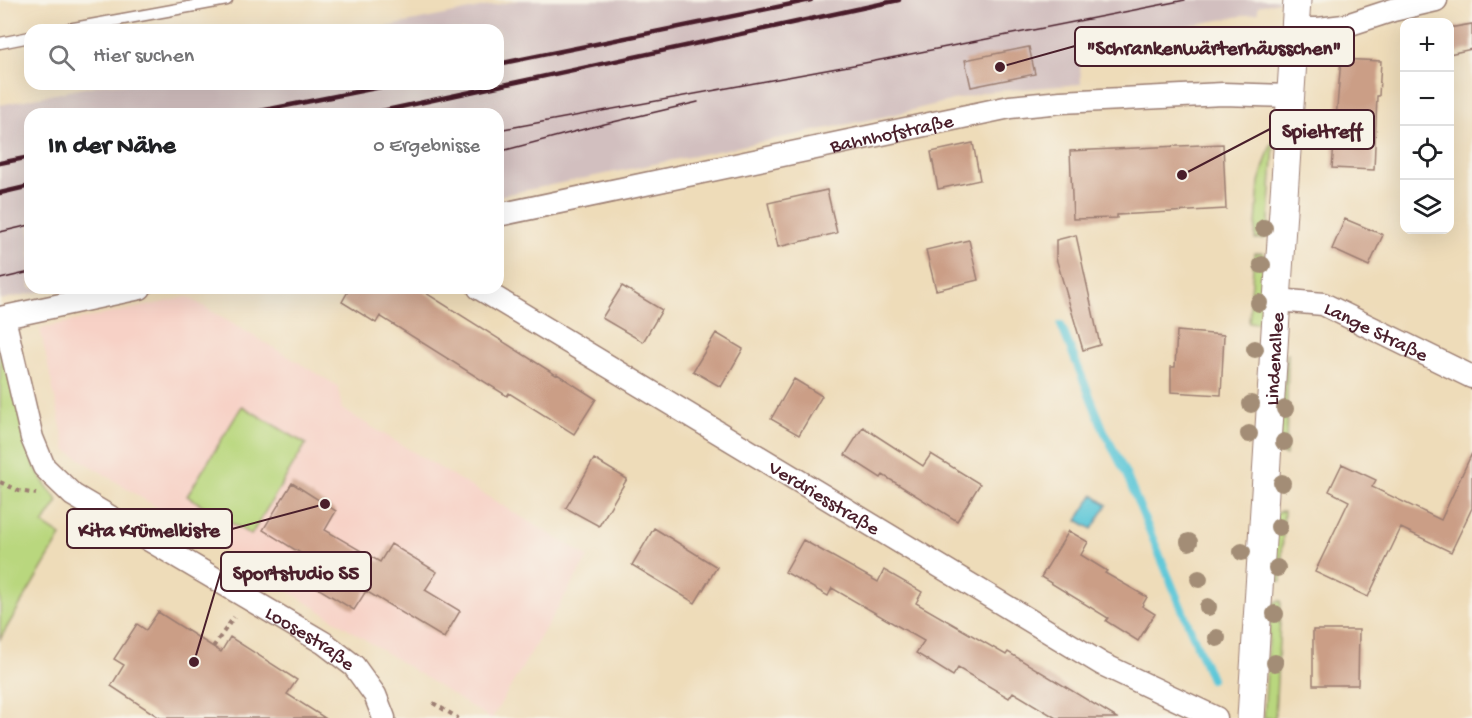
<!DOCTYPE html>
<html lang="de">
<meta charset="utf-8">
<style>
body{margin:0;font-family:"Gochi Hand",sans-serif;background:#f6f6f6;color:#202124}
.controls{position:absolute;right:18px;top:18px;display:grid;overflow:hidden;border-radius:12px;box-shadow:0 6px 24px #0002}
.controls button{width:54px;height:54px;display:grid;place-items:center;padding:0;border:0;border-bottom:2px solid #e0e0e0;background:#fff;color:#202124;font:30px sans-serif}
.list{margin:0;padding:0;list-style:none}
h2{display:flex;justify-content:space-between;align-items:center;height:78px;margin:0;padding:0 24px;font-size:26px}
h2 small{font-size:20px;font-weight:400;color:#757577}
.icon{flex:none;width:33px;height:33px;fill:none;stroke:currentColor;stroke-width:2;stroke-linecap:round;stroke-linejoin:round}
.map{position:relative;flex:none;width:1472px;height:718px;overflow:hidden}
.search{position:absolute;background:#fff;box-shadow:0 6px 24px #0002;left:24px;top:24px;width:480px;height:66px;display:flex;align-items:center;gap:15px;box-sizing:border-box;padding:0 21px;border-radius:18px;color:#757577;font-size:22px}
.panel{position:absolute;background:#fff;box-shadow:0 6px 24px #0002;left:24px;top:108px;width:480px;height:186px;border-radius:18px}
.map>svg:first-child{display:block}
.built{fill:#f7d1c6}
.industrial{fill:#d2bfbf}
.green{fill:#b9d77e;stroke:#827b54;stroke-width:1.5}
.water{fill:#5dc7d8;stroke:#547382;stroke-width:1.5}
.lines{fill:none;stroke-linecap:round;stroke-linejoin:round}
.stream{stroke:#5dc7d8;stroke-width:8}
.building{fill:#cb9e86}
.service-casing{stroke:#9c7e72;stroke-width:13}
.minor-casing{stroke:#9c7e72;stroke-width:25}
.tertiary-casing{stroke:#9c7e72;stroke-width:29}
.path{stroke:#9c7e72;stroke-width:4;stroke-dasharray:4.5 4.5;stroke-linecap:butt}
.service{stroke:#fff;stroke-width:10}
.minor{stroke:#fff;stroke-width:22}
.tertiary{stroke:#fff;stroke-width:27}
.tram{stroke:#4a1f2b;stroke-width:1.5}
.rail{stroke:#4a1f2b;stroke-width:4.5}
.tree{fill:#a38d76}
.labels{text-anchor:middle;stroke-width:6;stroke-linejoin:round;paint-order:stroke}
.street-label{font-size:20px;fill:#4a1f2b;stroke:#f7f3e8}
.leader{fill:none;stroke:#4a1f2b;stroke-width:2}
.callout-dot{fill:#4a1f2b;stroke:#f7f3e8;stroke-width:2}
.callout{fill:#f7f3e8;stroke:#4a1f2b;stroke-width:2}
.callout-label{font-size:21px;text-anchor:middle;font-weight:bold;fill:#4a1f2b}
</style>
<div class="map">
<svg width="1472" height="718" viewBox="0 0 1472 718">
<rect width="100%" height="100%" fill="#f7f3e8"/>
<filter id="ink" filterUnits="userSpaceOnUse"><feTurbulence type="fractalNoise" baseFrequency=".0167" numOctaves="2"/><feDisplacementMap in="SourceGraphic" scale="12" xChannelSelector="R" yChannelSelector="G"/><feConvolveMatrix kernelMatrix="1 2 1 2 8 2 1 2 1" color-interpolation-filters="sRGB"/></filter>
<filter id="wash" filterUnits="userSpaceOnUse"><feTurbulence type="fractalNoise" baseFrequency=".008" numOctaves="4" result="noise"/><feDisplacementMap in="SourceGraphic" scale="24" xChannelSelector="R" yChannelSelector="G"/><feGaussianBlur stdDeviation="1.35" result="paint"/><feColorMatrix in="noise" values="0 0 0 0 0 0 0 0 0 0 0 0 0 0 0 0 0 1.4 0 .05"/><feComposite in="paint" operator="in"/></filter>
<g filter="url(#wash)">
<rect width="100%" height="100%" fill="#eedcb9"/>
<path class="built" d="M 188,297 L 338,386 L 342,409 L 588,557 L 492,718 L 489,718 L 66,450 L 40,328 Z"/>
<path class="industrial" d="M 519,0 L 1289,0 L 1258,6 L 1258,13 L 1125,37 L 1126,56 L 1080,60 L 1081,84 L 986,92 L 892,115 L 498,196 L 498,114 L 30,114 L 30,288 L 57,288 L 0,300 L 0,105 L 103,84 L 498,84 L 498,30 L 371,30 Z"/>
<path class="green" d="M 1271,144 L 1274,144 L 1268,235 L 1263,239 L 1255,239 L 1259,182 Z
M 1254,253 L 1263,253 L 1267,258 L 1262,320 L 1256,323 L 1249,322 Z
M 0,342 L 34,464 L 44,483 L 58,501 L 43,524 L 61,536 L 0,639 Z
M 1286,353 L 1288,353 L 1286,455 L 1284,455 L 1279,450 Z
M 242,406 L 306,444 L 251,535 L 187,496 Z
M 1281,511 L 1284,511 L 1281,581 L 1278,581 L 1272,577 L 1275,514 Z
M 1278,601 L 1281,601 L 1275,718 L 1264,718 L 1271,604 Z"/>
<path class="water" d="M 1093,495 L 1107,505 L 1092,529 L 1077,520 Z"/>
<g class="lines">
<path class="stream" d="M 1061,325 L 1104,431 L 1126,474 L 1211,679"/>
</g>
<g id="blocks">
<path class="building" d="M 1472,24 L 1472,49 L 1449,54 L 1449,28 Z
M 1029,47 L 1035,74 L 971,87 L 965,60 Z
M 1341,59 L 1381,61 L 1379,96 L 1377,96 L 1374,170 L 1332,168 Z
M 973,143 L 980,180 L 938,189 L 931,152 Z
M 1223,144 L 1226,209 L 1117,215 L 1117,218 L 1073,219 L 1070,151 Z
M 827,190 L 837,233 L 778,247 L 768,203 Z
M 1345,219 L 1383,235 L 1369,266 L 1332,249 Z
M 1076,235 L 1100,345 L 1083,350 L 1056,258 L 1056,240 Z
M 969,240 L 978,280 L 936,290 L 926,250 Z
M 622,286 L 662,310 L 643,342 L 602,318 Z
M 350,288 L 418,288 L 556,375 L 557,374 L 596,399 L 574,434 L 509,393 L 507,396 L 380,316 L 376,323 L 342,302 Z
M 1177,331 L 1224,335 L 1221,395 L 1171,392 L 1171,367 L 1175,367 Z
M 716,333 L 743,349 L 721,387 L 693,371 Z
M 794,379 L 822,396 L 799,435 L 771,419 Z
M 863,427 L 923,466 L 931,454 L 980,484 L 957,521 L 883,475 L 881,478 L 845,455 Z
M 1472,453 L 1472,508 L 1451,552 L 1401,528 L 1368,597 L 1315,572 L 1349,501 L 1329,491 L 1342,464 L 1376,480 L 1372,487 L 1441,520 Z
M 594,459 L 627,479 L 599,526 L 566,508 Z
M 292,483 L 336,511 L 325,530 L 380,562 L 391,544 L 437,572 L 425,590 L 460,611 L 444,638 L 366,591 L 354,610 L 296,575 L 307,557 L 263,530 Z
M 654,528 L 717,567 L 695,603 L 632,565 Z
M 1069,531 L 1088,542 L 1081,555 L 1107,571 L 1105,573 L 1147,597 L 1142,606 L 1155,614 L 1138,641 L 1106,621 L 1108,618 L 1041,577 Z
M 803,540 L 878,582 L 884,570 L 922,592 L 916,603 L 1006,655 L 1008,652 L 1117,718 L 1056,718 L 1013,692 L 1009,698 L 958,668 L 953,676 L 916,653 L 924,641 L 832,588 L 828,596 L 785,572 Z
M 158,612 L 221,652 L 230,637 L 297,680 L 287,694 L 325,718 L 160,718 L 111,686 L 124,665 L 114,659 L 137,624 L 146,630 Z
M 1313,630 L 1359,630 L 1358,685 L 1313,685 Z"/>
</g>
</g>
<g filter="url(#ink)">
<use href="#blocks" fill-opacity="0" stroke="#9c7e72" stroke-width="1.5"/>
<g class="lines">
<g class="service-casing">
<path id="service" d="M 63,30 L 227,0
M 0,43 L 30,37"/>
</g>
<g class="minor-casing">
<g id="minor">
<path d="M 1295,29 L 1318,29 L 1344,26 L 1393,10 L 1436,0"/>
<path id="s1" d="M 498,215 L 1010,107 L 1061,102 L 1223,94 L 1291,96"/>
<path id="s2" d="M 479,288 L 1102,664 L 1216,718"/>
<path id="s3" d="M 1277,300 L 1323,304 L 1472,377"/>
<path d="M 0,318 L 140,288"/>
<path id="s4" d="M 4,318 L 32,438 L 44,467 L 73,495 L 324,643 L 354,666 L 375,695 L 384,718"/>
</g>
</g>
<g class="tertiary-casing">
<g id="tertiary">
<path id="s5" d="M 1251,718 L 1275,331 L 1297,0"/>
</g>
</g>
<path class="path" d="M 0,482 L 19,491 L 36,494
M 213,647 L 234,617
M 433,703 L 458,718"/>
<use href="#service" class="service"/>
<use href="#minor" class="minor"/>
<use href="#tertiary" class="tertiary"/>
<path class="tram" d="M 498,130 L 870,62 L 1185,0
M 498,152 L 592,127 L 698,102
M 0,232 L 30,225
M 0,279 L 30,272"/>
<path class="rail" d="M 498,64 L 811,0
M 245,114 L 396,84
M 368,114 L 899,0
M 0,163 L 30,157
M 0,193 L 30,186"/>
</g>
<g class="tree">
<circle cx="1264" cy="228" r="9"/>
<circle cx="1262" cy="265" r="9"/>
<circle cx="1259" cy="303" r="9"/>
<circle cx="1255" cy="349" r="9"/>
<circle cx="1251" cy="404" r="9"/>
<circle cx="1285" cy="409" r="9"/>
<circle cx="1249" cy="434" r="9"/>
<circle cx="1284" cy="442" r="9"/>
<circle cx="1282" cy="483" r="9"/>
<circle cx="1279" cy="527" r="9"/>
<circle cx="1189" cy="542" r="9"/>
<circle cx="1242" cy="552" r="9"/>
<circle cx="1277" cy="568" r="9"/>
<circle cx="1199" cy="579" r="9"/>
<circle cx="1208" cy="607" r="9"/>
<circle cx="1275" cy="614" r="9"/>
<circle cx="1217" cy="638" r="9"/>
<circle cx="1275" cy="663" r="9"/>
</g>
</g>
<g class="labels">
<g class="street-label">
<text dy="7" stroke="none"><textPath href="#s1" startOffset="402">Bahnhofstraße</textPath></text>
<text dy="7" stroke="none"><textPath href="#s3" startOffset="106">Lange Straße</textPath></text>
<text dy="7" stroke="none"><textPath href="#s5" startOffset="360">Lindenallee</textPath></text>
<text dy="7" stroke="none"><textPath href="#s2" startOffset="404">Verdriesstraße</textPath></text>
<text dy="7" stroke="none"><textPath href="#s4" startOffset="472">Loosestraße</textPath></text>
</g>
</g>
<path class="leader" d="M1000 67L1075 46M1182 175L1270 129M325 504L232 529M194 662L221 571"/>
<g class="callout-dot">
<circle cx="1000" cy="67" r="6"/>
<circle cx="1182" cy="175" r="6"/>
<circle cx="325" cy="504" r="6"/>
<circle cx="194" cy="662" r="6"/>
</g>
<g class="callout">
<rect x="1075" y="27" width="279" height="39" rx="6"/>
<rect x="1270" y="110" width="104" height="39" rx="6"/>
<rect x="67" y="509" width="165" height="39" rx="6"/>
<rect x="221" y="552" width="150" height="39" rx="6"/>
</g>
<g class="callout-label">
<text x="1214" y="54">"Schrankenwärterhäusschen"</text>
<text x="1322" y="137">Spieltreff</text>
<text x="149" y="536">Kita Krümelkiste</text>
<text x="296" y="579">Sportstudio S5</text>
</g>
</svg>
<div class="controls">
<button>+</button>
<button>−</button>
<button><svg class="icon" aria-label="locate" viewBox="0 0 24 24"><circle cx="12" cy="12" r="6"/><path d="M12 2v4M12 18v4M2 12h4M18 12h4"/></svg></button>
<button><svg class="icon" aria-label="layers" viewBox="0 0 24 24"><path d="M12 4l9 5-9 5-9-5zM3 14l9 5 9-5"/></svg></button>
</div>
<div class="search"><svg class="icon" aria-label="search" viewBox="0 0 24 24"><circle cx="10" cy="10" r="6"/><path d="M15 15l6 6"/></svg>Hier suchen</div>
<section class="panel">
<h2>In der Nähe<small>0 Ergebnisse</small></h2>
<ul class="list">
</ul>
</section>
</div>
